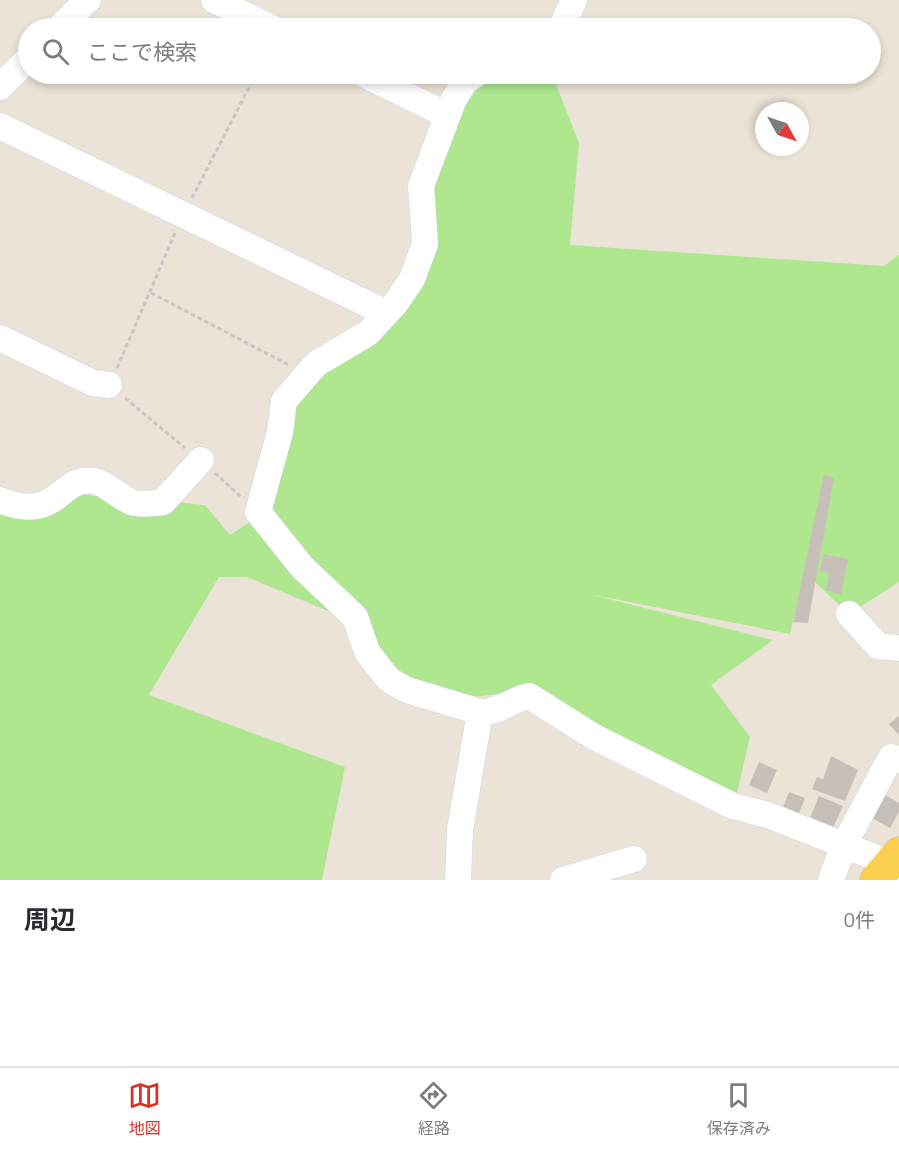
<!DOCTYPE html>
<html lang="ja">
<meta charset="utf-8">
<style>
body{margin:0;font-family:"Titillium Web","Noto Sans JP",sans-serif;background:#f2f2f3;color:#2b2b33}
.compass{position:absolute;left:755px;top:102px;width:54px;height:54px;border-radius:50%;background:#fff;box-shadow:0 3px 9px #0003;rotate:130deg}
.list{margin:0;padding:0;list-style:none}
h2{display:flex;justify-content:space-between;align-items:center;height:78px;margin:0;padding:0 24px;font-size:26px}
h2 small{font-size:20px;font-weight:400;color:#7c7c81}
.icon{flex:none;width:33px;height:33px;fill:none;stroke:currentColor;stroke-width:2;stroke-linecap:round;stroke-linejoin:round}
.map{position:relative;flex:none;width:899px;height:880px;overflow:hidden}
.search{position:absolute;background:#fff;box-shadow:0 3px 9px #0003;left:18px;right:18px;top:18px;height:66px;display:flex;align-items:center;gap:15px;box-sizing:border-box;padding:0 21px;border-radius:33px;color:#7c7c81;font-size:22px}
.sheet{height:186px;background:#fff}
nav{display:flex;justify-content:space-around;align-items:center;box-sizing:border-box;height:84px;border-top:2px solid #e1e1e2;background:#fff;font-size:16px;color:#7c7c81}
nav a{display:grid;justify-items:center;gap:3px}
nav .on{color:#d93025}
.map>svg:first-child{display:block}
.green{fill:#afe78f}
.building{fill:#c7c0b8}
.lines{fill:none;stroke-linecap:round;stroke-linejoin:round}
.minor-casing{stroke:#cdd1e2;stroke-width:27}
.major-casing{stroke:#c7c7c7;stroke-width:33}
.path{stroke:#c7c7c7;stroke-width:3;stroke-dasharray:4.5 3;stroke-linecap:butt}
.minor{stroke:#fff;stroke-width:26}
.major{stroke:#fbcf4e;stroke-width:32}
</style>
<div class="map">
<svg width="899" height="880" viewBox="0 0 899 880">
<rect width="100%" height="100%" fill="#ece3d8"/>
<path class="green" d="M 489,74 L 552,74 L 579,143 L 570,245 L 884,266 L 899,255 L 899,582 L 849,614 L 804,572 L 790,634 L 589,594 L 773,640 L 711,685 L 750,737 L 735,801 L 529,690 L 457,699 L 406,685 L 345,618 L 247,577 L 219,577 L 149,695 L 345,767 L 322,880 L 0,880 L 0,512 L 41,516 L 83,494 L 136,504 L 164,501 L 205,505 L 230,535 L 259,516 L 284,405 L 368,333 L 436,240 L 427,198 L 456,117 Z"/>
<path class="building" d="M 824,474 L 834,478 L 808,623 L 793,622 Z
M 823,554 L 848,559 L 841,594 L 826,591 L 829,573 L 820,571 Z
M 899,716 L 899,735 L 889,724 Z
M 831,756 L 858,770 L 845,801 L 812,789 L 817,777 L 823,779 Z
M 759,762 L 777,770 L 767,793 L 749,785 Z
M 789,792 L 805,798 L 798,816 L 782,810 Z
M 885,795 L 899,803 L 899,812 L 890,828 L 872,818 Z
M 819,796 L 843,806 L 831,832 L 808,823 Z"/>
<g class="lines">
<g class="minor-casing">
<path id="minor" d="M 214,0 L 272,28
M 59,28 L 88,0
M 561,28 L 574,0
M 363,74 L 447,115
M 0,87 L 28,59
M 0,126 L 386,313
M 0,338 L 93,383 L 109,385
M 0,500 C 60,524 58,475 94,481 C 109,484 121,500 135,503 C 143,505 155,503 163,502 L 201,460
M 849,614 L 878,646 L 899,648
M 480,712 C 497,714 512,699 529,696 L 594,737 L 733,806 L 768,815 L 899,867
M 458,880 L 460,830 L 480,712 L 407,690 L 389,680 L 367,652 L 355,617 L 302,567 L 258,512 L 280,432 L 284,401 L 316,364 L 368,333 L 395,304 L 412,279 L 425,244 L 421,186 L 453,101 L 464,82 L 476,74
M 563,880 L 634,859
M 831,880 L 844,845 L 891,757 L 899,760"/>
</g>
<g class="major-casing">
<path id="major" d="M 876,880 L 899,853"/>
</g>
<path class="path" d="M 192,198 L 256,74
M 151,293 L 289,365
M 117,368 L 175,233
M 125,398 L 185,448
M 215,473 L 241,497"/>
<use href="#minor" class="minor"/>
<use href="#major" class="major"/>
</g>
</svg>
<svg class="compass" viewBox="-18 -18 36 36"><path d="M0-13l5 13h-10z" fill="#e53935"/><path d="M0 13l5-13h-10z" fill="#7c7c81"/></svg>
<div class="search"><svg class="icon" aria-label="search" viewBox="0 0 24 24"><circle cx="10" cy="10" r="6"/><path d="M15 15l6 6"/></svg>ここで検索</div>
</div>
<section class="sheet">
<h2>周辺<small>0件</small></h2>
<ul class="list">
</ul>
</section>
<nav>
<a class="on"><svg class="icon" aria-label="map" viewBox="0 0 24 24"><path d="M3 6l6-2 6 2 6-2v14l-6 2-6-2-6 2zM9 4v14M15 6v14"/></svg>地図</a>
<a><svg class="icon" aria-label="directions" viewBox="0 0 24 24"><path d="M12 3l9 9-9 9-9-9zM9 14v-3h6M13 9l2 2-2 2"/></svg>経路</a>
<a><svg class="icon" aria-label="saved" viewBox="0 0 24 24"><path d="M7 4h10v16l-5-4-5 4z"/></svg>保存済み</a>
</nav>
